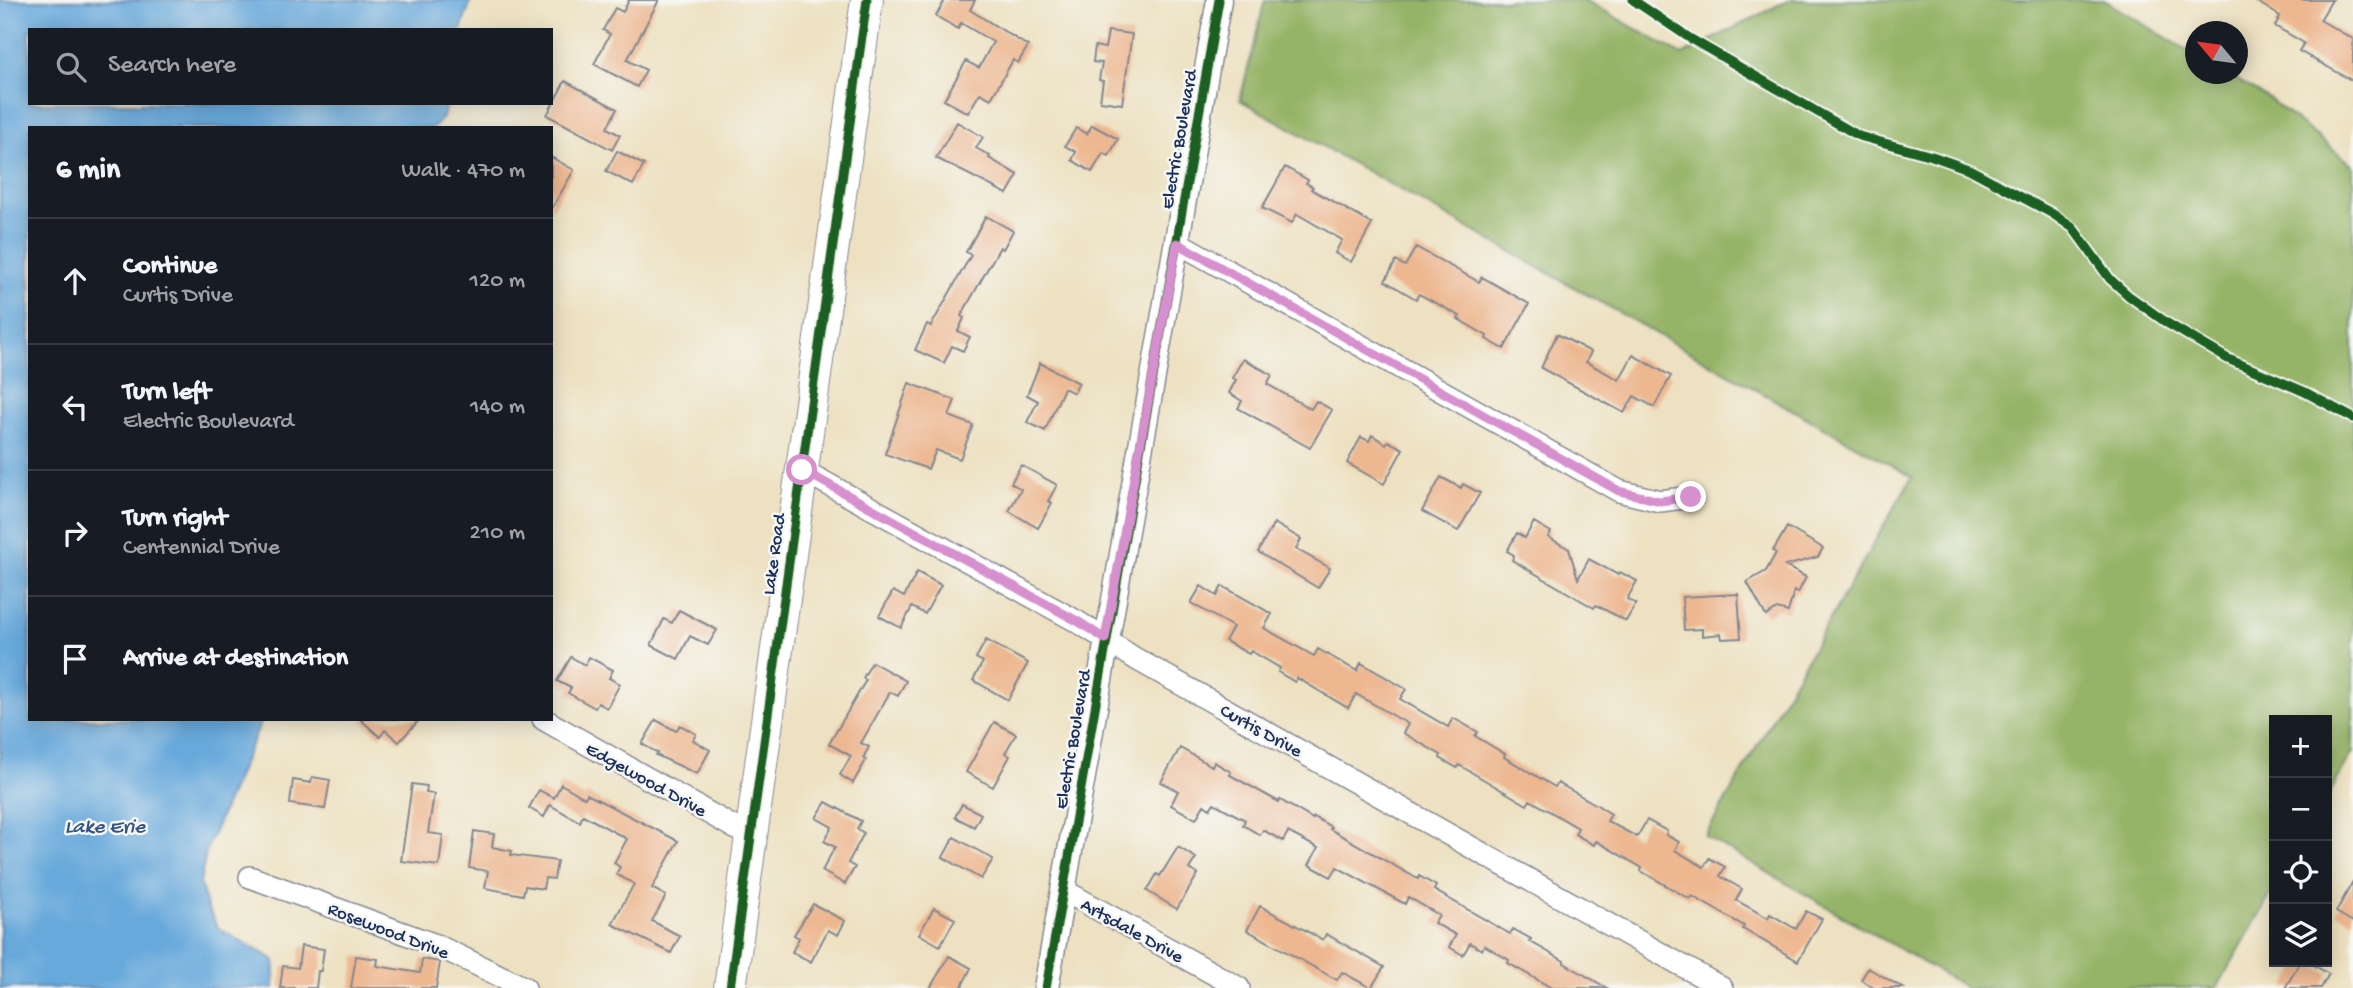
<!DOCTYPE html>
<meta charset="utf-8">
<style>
body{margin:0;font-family:"Gochi Hand",sans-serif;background:#20242c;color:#f1f3f6}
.controls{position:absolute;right:21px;bottom:21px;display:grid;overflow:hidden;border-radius:0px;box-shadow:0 4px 18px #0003}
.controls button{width:63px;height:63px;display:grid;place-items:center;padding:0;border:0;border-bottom:2px solid #363941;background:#171b24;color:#f1f3f6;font:35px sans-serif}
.compass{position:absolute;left:2185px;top:21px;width:63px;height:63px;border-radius:50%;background:#171b24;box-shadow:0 4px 18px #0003;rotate:299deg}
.stop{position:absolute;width:21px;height:21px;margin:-16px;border:5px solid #d690ce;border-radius:50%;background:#fff}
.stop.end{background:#d690ce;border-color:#fff;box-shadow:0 2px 7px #0008}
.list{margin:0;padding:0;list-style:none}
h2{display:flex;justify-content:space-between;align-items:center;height:91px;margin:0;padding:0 28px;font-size:30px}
h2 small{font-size:23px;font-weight:400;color:#9ea1a6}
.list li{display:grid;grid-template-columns:46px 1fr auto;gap:21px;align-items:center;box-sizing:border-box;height:126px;padding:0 28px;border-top:2px solid #363941}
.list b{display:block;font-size:26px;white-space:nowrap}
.list p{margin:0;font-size:23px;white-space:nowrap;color:#9ea1a6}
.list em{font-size:23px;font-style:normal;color:#9ea1a6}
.icon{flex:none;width:38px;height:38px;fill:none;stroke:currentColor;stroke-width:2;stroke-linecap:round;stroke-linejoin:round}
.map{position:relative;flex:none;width:2353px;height:988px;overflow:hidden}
.search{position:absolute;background:#171b24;box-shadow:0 4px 18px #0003;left:28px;top:28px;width:525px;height:77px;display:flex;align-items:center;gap:18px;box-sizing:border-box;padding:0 24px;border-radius:0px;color:#9ea1a6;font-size:26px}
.panel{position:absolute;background:#171b24;box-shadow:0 4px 18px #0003;left:28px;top:126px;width:525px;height:595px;border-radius:0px}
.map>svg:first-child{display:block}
.forest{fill:#96b467;stroke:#587262;stroke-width:2}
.water{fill:#68a9db;stroke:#426c9c;stroke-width:2}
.building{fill:#edb790}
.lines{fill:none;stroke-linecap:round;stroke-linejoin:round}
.minor-casing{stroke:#848890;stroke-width:24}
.tertiary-casing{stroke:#848890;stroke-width:27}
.primary-casing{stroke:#848890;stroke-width:34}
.minor{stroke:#fff;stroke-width:21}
.tertiary{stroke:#fff;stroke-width:24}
.primary{stroke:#fff;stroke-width:32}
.cycleway-casing{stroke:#f6f6f2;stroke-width:13}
.cycleway{stroke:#1b5e20;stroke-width:9}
.route{stroke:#d690ce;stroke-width:9}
.labels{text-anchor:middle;stroke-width:5;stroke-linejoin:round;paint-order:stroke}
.street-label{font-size:19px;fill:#1b2f5e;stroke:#f6f6f2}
.water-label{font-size:21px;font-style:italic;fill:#325484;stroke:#f6f6f2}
</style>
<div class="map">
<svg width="2353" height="988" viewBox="0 0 2353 988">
<rect width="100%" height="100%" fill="#f6f6f2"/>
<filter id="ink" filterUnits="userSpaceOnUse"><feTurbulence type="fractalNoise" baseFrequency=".0143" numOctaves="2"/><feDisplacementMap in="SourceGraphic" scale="14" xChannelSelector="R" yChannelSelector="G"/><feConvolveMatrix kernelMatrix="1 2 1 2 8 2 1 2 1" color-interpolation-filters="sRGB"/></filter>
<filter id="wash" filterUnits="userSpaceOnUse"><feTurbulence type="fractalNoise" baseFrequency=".00686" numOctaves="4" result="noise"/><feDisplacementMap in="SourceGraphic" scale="28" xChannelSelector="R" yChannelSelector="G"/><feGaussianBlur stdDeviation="1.57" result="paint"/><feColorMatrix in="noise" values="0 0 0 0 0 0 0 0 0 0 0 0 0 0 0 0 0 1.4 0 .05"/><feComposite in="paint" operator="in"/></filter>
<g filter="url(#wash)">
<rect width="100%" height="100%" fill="#ede1c1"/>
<path class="forest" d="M 1265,0 L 1585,0 L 1682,55 L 1788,0 L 2104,0 L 2195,55 L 2196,74 L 2227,74 L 2268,98 L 2353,165 L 2353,752 L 2327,798 L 2327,720 L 2274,720 L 2274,889 L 2217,988 L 1967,988 L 1705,836 L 1912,477 L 1240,100 Z"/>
<path class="water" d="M 0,0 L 471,0 L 461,30 L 30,30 L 30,103 L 446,103 L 443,118 L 433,128 L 30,128 L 30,719 L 262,719 L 207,848 L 200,883 L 207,907 L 218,928 L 275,960 L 274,988 L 0,988 Z"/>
<g id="blocks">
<path class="building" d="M 629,0 L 659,0 L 627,60 L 646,70 L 637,87 L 594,64 L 610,34 L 603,30 L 615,8 L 623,12 Z
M 945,0 L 975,0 L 970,10 L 1028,46 L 1018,63 L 1013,60 L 991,99 L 980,93 L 968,113 L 944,100 L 966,61 L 979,68 L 993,42 L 961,23 L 958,29 L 936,16 Z
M 2254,0 L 2332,0 L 2320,20 L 2353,39 L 2353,81 L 2299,51 L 2304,43 L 2275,26 L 2280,16 Z
M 1108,31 L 1132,34 L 1122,104 L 1100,101 L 1103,81 L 1099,80 L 1102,63 L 1093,62 L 1095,46 L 1105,48 Z
M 565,81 L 617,109 L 607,128 L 620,135 L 612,150 L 547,115 Z
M 957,122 L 983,137 L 976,148 L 990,156 L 989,158 L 1018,175 L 1007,194 L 936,158 Z
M 1092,125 L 1118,139 L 1109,156 L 1103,153 L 1092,172 L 1072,160 L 1076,152 L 1065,146 L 1076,128 L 1087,134 Z
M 617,151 L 644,165 L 633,185 L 606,171 Z
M 551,157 L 574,170 L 551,210 Z
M 1285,167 L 1308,180 L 1306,183 L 1313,187 L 1311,189 L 1372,224 L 1351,262 L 1335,253 L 1342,240 L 1297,214 L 1292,223 L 1262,208 Z
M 986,216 L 1013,231 L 1003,249 L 1000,247 L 961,316 L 964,318 L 958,331 L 970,337 L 963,351 L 952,346 L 944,363 L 915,350 L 927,324 L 931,326 L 971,255 L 966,252 Z
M 1416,247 L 1479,282 L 1482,277 L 1529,304 L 1504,349 L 1486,339 L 1487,336 L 1458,319 L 1460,316 L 1419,294 L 1416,299 L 1385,281 L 1396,261 L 1405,266 Z
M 1557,334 L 1591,352 L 1586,362 L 1619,380 L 1633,355 L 1671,376 L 1654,407 L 1634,396 L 1624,413 L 1541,368 Z
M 1243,359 L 1272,375 L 1267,384 L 1311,409 L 1316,401 L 1332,410 L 1310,448 L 1238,408 L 1242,401 L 1229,393 L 1236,380 L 1232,378 Z
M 1040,363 L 1079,383 L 1074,393 L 1064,388 L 1045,431 L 1027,422 L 1038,401 L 1027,395 Z
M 909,383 L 955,400 L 949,416 L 973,425 L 960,459 L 936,450 L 928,469 L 885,454 Z
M 1372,435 L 1386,444 L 1388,441 L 1403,449 L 1384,484 L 1347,463 L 1361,437 L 1369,441 Z
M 1021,465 L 1057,485 L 1048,501 L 1052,503 L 1038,528 L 1009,511 L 1021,489 L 1011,483 Z
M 1441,477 L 1461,488 L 1463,484 L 1480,493 L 1458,531 L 1422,511 Z
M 1534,522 L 1551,532 L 1548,537 L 1569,549 L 1578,579 L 1589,559 L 1618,575 L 1620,572 L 1637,581 L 1627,599 L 1636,604 L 1626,621 L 1596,605 L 1594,608 L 1512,560 L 1514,555 L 1507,551 L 1517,533 L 1525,538 Z
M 1274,523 L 1301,539 L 1296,549 L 1330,568 L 1318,588 L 1258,552 Z
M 1787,527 L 1823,548 L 1818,557 L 1785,566 L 1806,577 L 1798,593 L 1794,591 L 1788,612 L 1777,609 L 1766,616 L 1747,582 L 1766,571 L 1776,553 L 1773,551 Z
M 917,572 L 941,585 L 925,614 L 912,607 L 901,628 L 879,616 L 893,591 L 904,597 Z
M 1201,586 L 1217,596 L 1222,586 L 1272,614 L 1264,628 L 1314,656 L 1318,649 L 1357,671 L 1361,663 L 1406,689 L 1400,699 L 1448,727 L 1453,718 L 1478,732 L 1475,736 L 1505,754 L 1504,757 L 1555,787 L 1558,783 L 1597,805 L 1611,814 L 1607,821 L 1637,837 L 1647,820 L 1667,831 L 1666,835 L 1679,842 L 1675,850 L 1704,867 L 1709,858 L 1725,867 L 1720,876 L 1742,889 L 1736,900 L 1768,918 L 1770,914 L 1796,929 L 1806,911 L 1822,919 L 1798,961 L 1743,929 L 1744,926 L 1692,896 L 1690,899 L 1641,871 L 1642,868 L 1596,841 L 1594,845 L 1575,834 L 1578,828 L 1530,800 L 1527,805 L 1459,765 L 1457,768 L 1440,758 L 1441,755 L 1403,733 L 1408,724 L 1356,694 L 1348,708 L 1297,678 L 1295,682 L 1278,672 L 1280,668 L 1251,651 L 1249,654 L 1225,641 L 1233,627 L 1191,603 Z
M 1738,594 L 1741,638 L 1722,639 L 1721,634 L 1702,636 L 1702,629 L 1684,630 L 1682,597 Z
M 679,610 L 717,630 L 708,645 L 690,636 L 678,659 L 651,645 L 664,619 L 672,623 Z
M 986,640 L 1028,663 L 1008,700 L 973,680 L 983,662 L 976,658 Z
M 571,657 L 585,665 L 589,657 L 613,670 L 609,678 L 620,684 L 607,708 L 598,703 L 595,708 L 568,693 L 571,688 L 557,681 Z
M 872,662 L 906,681 L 898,696 L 890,692 L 861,743 L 869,747 L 863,758 L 866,760 L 853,783 L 840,775 L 851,756 L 829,744 L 866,680 L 863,678 Z
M 360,719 L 420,719 L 399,742 L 385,730 L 380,737 Z
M 656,720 L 676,731 L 680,725 L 696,734 L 693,740 L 710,750 L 697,774 L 656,755 L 658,753 L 642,744 Z
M 994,722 L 1016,734 L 1005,753 L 1010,756 L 993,787 L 966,772 Z
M 1180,748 L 1212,766 L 1214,762 L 1231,772 L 1230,775 L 1279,802 L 1280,800 L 1313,819 L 1314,817 L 1331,827 L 1330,829 L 1418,879 L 1419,876 L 1436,886 L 1434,890 L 1510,934 L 1513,929 L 1531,939 L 1529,941 L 1564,961 L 1564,963 L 1607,988 L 1552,988 L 1508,963 L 1509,960 L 1484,945 L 1482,950 L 1470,943 L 1463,955 L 1449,947 L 1456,935 L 1434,923 L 1439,915 L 1408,897 L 1405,904 L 1337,867 L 1331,877 L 1309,865 L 1318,848 L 1288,832 L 1283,841 L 1263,830 L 1260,835 L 1243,825 L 1245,820 L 1214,803 L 1210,809 L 1204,805 L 1196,819 L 1171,805 L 1178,791 L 1161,782 Z
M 312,777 L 330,780 L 325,809 L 290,804 L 293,780 L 311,783 Z
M 412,784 L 427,786 L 426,793 L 434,794 L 428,833 L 443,835 L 439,866 L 401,861 Z
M 561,784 L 585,798 L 587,794 L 678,841 L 652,888 L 666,896 L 652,921 L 680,936 L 671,953 L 612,924 L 634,884 L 616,874 L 620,867 L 614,863 L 627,839 L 583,815 L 580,822 L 550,805 L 544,817 L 529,808 L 539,790 L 554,798 Z
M 826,802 L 861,821 L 857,829 L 864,833 L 848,863 L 855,867 L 845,884 L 822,871 L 835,847 L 824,841 L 832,827 L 816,818 Z
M 962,804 L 981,814 L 974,827 L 955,817 Z
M 474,831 L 494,834 L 492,847 L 512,851 L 511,855 L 557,861 L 554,879 L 545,878 L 543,889 L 525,886 L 523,895 L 485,888 L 488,871 L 469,868 Z
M 954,837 L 993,859 L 981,879 L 943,857 Z
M 1178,847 L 1196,858 L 1189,869 L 1198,874 L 1177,909 L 1147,891 L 1157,874 L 1160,876 Z
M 2353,881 L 2353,922 L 2336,912 Z
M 813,904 L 845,921 L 838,935 L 828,930 L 811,962 L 792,952 L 799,938 L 794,935 Z
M 1260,906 L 1323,940 L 1326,934 L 1384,967 L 1371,988 L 1342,972 L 1337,980 L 1247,930 Z
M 934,908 L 955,919 L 940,946 L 919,934 Z
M 301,946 L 324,949 L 321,971 L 318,971 L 316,988 L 280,988 L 283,966 L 298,968 Z
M 356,956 L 378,959 L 377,966 L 420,973 L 422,959 L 440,962 L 436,988 L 351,988 Z
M 949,956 L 971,968 L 961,988 L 930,988 Z
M 2300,962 L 2308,962 L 2329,974 L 2321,988 L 2285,988 Z
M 1868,968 L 1903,988 L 1874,988 L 1861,980 Z"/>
</g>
</g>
<g filter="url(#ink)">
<use href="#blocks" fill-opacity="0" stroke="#848890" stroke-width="2"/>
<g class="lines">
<g class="minor-casing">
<path id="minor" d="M 1177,242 L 1619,491 L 1660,501 L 1691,497
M 802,470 L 1078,622 L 1136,659 L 1722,988
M 543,719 L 751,837
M 250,877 L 436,945 L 525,988
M 1063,890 L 1239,988"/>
</g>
<g class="tertiary-casing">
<path id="tertiary" d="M 1046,988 L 1219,0"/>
</g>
<g class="primary-casing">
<path id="primary" d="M 730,988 L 867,0"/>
</g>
<use href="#minor" class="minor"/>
<use href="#tertiary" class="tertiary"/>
<use href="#primary" class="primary"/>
<g class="cycleway-casing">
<path id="cycleway" d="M 1633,0 L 1691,39 L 1859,136 L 1932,156 L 1971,170 L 2053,214 L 2073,228 L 2110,279 L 2129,296 L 2167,323 L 2228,359 L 2305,392 L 2353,418
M 730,988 L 867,0
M 1046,988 L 1219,0"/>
</g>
<use href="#cycleway" class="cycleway"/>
</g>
</g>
<g class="lines" filter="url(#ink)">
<path class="route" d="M 802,470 L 1079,622 L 1105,639 L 1177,243 L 1619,491 L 1660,501 L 1691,497"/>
</g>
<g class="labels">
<g class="street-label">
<text transform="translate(1177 139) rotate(-80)" y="7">Electric Boulevard</text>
<text transform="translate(772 554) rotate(-82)" y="7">Lake Road</text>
<text transform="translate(1262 729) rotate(29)" y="7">Curtis Drive</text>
<text transform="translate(1071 739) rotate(-80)" y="7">Electric Boulevard</text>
<text transform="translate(647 778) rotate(29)" y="7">Edgewood Drive</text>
<text transform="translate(389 929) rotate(21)" y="7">Rosewood Drive</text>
<text transform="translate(1133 929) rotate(29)" y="7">Artsdale Drive</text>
</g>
<g class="water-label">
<text x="105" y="832">Lake Erie</text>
</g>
</g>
</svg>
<div class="controls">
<button>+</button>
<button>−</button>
<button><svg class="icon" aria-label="locate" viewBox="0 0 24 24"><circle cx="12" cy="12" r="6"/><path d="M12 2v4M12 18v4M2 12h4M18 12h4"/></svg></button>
<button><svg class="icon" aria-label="layers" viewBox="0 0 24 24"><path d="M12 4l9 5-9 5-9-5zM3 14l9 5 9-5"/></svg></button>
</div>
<svg class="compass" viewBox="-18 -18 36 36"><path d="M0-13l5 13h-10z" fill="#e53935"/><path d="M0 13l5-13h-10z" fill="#9ea1a6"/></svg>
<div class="stop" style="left:802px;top:470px"></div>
<div class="stop end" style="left:1691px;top:497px"></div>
<div class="search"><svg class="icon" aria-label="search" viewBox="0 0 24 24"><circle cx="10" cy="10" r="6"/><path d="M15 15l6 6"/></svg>Search here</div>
<section class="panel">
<h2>6 min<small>Walk · 470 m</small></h2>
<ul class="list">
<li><svg class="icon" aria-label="ahead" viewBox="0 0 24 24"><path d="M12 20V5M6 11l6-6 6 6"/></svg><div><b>Continue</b><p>Curtis Drive</p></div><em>120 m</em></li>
<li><svg class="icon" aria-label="left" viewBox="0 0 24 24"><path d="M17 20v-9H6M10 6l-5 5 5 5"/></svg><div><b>Turn left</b><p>Electric Boulevard</p></div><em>140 m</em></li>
<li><svg class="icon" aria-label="right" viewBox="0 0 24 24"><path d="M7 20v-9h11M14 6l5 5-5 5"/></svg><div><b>Turn right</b><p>Centennial Drive</p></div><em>210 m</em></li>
<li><svg class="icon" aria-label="arrive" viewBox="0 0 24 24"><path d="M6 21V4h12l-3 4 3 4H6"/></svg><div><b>Arrive at destination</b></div></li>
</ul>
</section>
</div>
